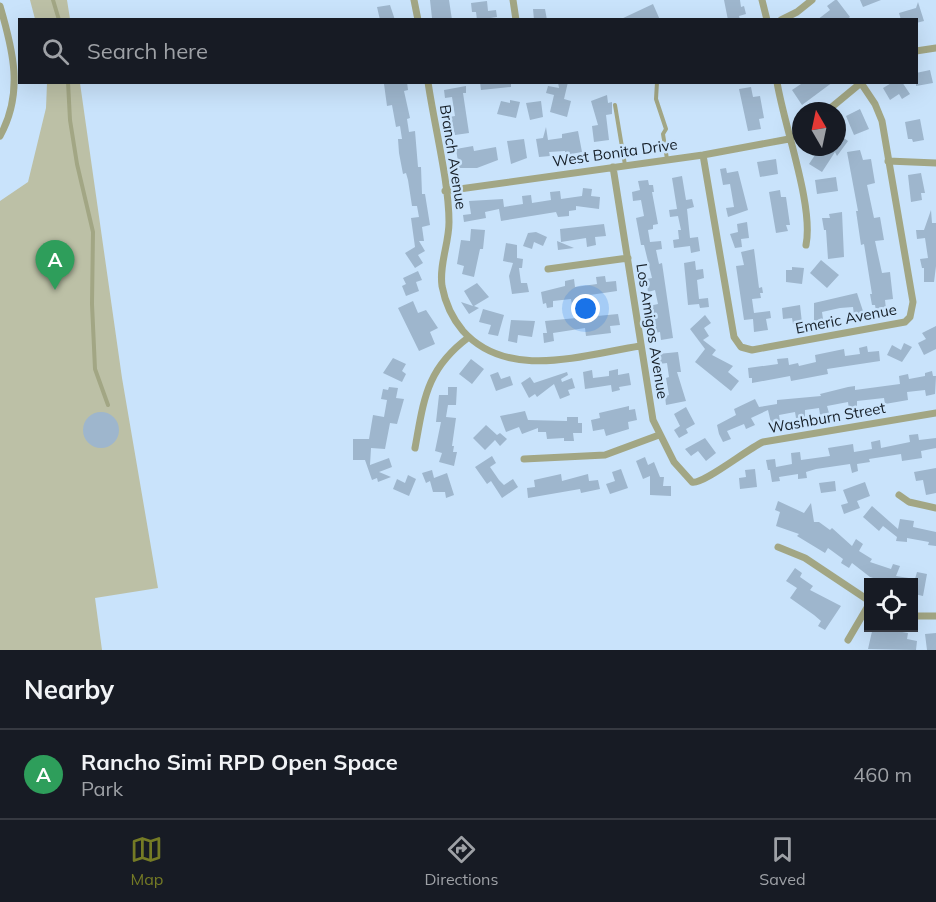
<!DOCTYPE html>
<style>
body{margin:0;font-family:Mulish,sans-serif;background:#242831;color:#f1f3f6}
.controls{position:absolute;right:18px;bottom:18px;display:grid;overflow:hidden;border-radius:0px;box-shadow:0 6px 24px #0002}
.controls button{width:54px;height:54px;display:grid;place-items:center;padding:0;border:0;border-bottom:2px solid #363941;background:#171b24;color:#f1f3f6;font:30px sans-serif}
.compass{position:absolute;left:792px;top:102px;width:54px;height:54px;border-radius:50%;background:#171b24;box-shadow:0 6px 24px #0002;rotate:351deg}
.you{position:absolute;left:586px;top:309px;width:21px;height:21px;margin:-15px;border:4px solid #fff;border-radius:50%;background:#1a73e8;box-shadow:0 0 0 9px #1a73e833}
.badge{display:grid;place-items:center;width:39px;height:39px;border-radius:50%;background:#757b25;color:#fff;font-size:20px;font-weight:700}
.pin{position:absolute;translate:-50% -50px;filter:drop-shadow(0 2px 3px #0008)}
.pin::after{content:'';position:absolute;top:32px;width:21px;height:18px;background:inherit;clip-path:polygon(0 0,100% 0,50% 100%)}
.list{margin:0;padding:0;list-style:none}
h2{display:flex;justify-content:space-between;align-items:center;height:78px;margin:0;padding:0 24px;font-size:26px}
h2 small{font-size:20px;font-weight:400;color:#9ea1a6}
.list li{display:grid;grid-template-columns:39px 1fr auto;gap:18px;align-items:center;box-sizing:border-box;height:90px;padding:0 24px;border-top:2px solid #363941}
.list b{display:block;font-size:22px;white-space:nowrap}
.list p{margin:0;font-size:20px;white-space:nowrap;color:#9ea1a6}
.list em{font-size:20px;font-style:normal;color:#9ea1a6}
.icon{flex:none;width:33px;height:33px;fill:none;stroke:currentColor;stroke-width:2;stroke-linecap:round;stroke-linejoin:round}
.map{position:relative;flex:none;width:936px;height:650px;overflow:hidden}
.search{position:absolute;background:#171b24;box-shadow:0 6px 24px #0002;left:18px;right:18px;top:18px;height:66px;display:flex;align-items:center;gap:15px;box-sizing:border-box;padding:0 21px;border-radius:0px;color:#9ea1a6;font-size:22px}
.sheet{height:168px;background:#171b24}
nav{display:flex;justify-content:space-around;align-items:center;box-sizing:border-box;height:84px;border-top:2px solid #363941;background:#171b24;font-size:16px;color:#9ea1a6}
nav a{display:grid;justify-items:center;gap:3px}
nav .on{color:#757b25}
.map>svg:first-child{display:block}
.green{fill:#bcc0a6}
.building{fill:#9eb6cd}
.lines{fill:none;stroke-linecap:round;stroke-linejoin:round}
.service{stroke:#a2a684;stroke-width:4}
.minor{stroke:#a2a684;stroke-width:7}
.labels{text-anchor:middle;stroke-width:5;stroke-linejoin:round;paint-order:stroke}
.street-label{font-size:15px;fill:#172029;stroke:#c9e3fb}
</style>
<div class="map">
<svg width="936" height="650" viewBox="0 0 936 650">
<rect width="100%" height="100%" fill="#c9e3fb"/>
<path class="green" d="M 30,0 L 67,0 L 70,19 L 35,19 Z
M 47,83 L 80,83 L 122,378 L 158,588 L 95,598 L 102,650 L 0,650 L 0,201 L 28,182 L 46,108 Z"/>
<path class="building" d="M 430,0 L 449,0 L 452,20 L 432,18 Z
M 724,0 L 740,0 L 741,7 L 744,6 L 746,14 L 739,16 L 740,20 L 728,20 Z
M 835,0 L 837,0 L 850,17 L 846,20 L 817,20 L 830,10 L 827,6 Z
M 860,0 L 881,0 L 863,7 Z
M 487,1 L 488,11 L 496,10 L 497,17 L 477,20 L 476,12 L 472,12 L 471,3 Z
M 918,2 L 924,21 L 916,23 L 916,20 L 901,20 L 899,13 L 916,8 Z
M 653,4 L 660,20 L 619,20 Z
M 390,5 L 395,20 L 380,20 L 377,7 Z
M 533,9 L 545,9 L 547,20 L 534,20 Z
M 930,70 L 933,83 L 916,86 L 916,73 Z
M 407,82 L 408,90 L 404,91 L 410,118 L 407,119 L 409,132 L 415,131 L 418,167 L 421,167 L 422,194 L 425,194 L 430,225 L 422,227 L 424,241 L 419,241 L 425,251 L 418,255 L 423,263 L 415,268 L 405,253 L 415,247 L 411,218 L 419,217 L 417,206 L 412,206 L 408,180 L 406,173 L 403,174 L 399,153 L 398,139 L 402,139 L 400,126 L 396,127 L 392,105 L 387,106 L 384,84 Z
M 480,82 L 511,82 L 511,87 L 481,90 Z
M 558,82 L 568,82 L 564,99 L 571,101 L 567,117 L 550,112 L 554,95 L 546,93 L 548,86 L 559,88 Z
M 804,82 L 833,82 L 802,105 L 792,90 Z
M 893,82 L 902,82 L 910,94 L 902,99 L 899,94 L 890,100 L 883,88 Z
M 466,86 L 466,93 L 463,93 L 469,133 L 455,135 L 449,117 L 455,116 L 452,97 L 445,98 L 444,90 Z
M 751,87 L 753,97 L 760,96 L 764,118 L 759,119 L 761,129 L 748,131 L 739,89 Z
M 607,95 L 608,103 L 612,102 L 612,114 L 606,115 L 609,140 L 594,142 L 592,126 L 598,125 L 591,101 Z
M 510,100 L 520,102 L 516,118 L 497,114 L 501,101 L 510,103 Z
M 541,101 L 543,117 L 530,120 L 526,103 Z
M 860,109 L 869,129 L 854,135 L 846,116 Z
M 920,119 L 924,140 L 913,142 L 912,139 L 908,139 L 905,122 Z
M 546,127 L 548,140 L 562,138 L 562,134 L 578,131 L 582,152 L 565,155 L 565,151 L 549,152 L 550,156 L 539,157 L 536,139 L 543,138 Z
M 837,133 L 848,141 L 837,156 L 835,152 L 822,172 L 809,164 L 819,149 L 826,154 L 829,147 L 837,147 Z
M 524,139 L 527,158 L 511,164 L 507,141 Z
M 473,146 L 474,151 L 496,147 L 498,160 L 477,168 L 459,168 L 456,149 Z
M 860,150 L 863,160 L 871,159 L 875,183 L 867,185 L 874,218 L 880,217 L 884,240 L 875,241 L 882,273 L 890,272 L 893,299 L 885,300 L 886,309 L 876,311 L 875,305 L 872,305 L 870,294 L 872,294 L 864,244 L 861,245 L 856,211 L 858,211 L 847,152 Z
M 776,159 L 778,174 L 760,177 L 757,162 Z
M 726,168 L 727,173 L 738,171 L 748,210 L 728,217 L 726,208 L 734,207 L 730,184 L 723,185 L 720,169 Z
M 921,173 L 925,193 L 921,193 L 922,200 L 911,202 L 908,175 Z
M 682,176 L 686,200 L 692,199 L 694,207 L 687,209 L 690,238 L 698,237 L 700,251 L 691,253 L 690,246 L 674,248 L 673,240 L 679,239 L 678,230 L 681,230 L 678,216 L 670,217 L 669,210 L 677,209 L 672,178 Z
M 836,177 L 838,191 L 817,194 L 815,180 Z
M 648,180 L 649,185 L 653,185 L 654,192 L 652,192 L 658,224 L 653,225 L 653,229 L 648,230 L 650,242 L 661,241 L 662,249 L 656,250 L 659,264 L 662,263 L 673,338 L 661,340 L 660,332 L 654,333 L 649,306 L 658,304 L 655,290 L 648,292 L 646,279 L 652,278 L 644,245 L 641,245 L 636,218 L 644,216 L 641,200 L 633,201 L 632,192 L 640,190 L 638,181 Z
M 583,188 L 592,189 L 591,196 L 600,197 L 599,209 L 576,206 L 576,210 L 569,211 L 569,216 L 558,217 L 556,212 L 501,221 L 499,209 L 485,212 L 486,218 L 464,222 L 463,215 L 471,214 L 469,201 L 503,199 L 504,207 L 523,204 L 522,196 L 531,195 L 532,203 L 551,200 L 550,192 L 560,191 L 561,199 L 582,196 Z
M 780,190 L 781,197 L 786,197 L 790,225 L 786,225 L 788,231 L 776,233 L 769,192 Z
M 931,210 L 932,223 L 936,223 L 936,266 L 934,282 L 924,282 L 924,268 L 922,268 L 920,259 L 928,258 L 925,238 L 917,239 L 916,230 L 924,230 Z
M 842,212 L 844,257 L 828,259 L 826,230 L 824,230 L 822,218 L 830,218 L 829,214 Z
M 747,222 L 749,238 L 741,239 L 742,247 L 735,248 L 730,234 L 738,232 L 737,224 Z
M 604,224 L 606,236 L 595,237 L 596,245 L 587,247 L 586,238 L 561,242 L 560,229 Z
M 471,229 L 485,230 L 483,249 L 480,249 L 474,277 L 462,274 L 464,266 L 457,264 L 461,240 L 470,241 Z
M 536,232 L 547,237 L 543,246 L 534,242 L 532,249 L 523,246 L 528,233 Z
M 557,241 L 574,248 L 558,250 Z
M 506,243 L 517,245 L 517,258 L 523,259 L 522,268 L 519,268 L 521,283 L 527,283 L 529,292 L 512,294 L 509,276 L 513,263 L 503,261 Z
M 754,249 L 759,288 L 762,287 L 763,293 L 760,293 L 761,298 L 752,299 L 754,313 L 770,311 L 771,318 L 766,319 L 768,330 L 754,332 L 753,319 L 744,320 L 736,266 L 744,265 L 741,252 Z
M 821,260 L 839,275 L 827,288 L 810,273 Z
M 695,261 L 696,270 L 703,269 L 704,278 L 697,280 L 699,299 L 708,298 L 709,307 L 700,308 L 699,304 L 688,305 L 684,263 Z
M 792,267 L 804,268 L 802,284 L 786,282 L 786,270 L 792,270 Z
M 418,271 L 422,280 L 416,282 L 419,291 L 406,296 L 402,286 L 406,284 L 403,278 Z
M 605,276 L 606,282 L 616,281 L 617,291 L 590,295 L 591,298 L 584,299 L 584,303 L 572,305 L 571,299 L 553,301 L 553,307 L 547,308 L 546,303 L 543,304 L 541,292 L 565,286 L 565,281 L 574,279 L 575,287 L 597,284 L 596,277 Z
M 477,283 L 489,297 L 474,306 L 479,308 L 469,314 L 461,302 L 473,306 L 464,291 Z
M 857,293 L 864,314 L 854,315 L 853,307 L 840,308 L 822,312 L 823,319 L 814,321 L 814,303 Z
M 413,301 L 418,313 L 426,310 L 438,328 L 430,332 L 435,344 L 419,351 L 398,308 Z
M 800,305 L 802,323 L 793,324 L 792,318 L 783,319 L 782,308 Z
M 483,309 L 504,315 L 498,336 L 488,334 L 491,325 L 479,322 Z
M 618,314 L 620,325 L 610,326 L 611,333 L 586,336 L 585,328 L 566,331 L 553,333 L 554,341 L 544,343 L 543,333 L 547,333 L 545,321 Z
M 705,315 L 711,323 L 704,328 L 709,336 L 703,340 L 716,350 L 712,355 L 733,366 L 728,372 L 739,381 L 731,391 L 695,362 L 705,349 L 690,329 Z
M 511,320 L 535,321 L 532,337 L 518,335 L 517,343 L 508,341 Z
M 936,326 L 936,349 L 924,355 L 918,343 L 926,339 L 922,333 Z
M 904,343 L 912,347 L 902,362 L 887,355 L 892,345 L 901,350 Z
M 867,346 L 868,352 L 879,351 L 880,361 L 827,369 L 828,374 L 791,381 L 790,376 L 752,383 L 752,378 L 749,378 L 748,368 L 778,364 L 777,359 L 788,358 L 789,365 L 798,363 L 799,366 L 816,362 L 815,355 L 844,349 L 845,356 L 860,354 L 859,348 Z
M 678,352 L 681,372 L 677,372 L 686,401 L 666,405 L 665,396 L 669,395 L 666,378 L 669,377 L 667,363 L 659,364 L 658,354 Z
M 393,358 L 406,364 L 402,371 L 406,374 L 402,382 L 383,373 Z
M 471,359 L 484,369 L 472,384 L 459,374 Z
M 618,369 L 618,375 L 629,373 L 631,385 L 619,387 L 620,390 L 612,392 L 611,385 L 585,389 L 583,372 L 592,370 L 593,378 L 609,376 L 609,371 Z
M 932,371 L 933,376 L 936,376 L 935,394 L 926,396 L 925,390 L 907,392 L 908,400 L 885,404 L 884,398 L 857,401 L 857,408 L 849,409 L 848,402 L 827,406 L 829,413 L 820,415 L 819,408 L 805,410 L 805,417 L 796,418 L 795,412 L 779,415 L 780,421 L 771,423 L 768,410 L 751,418 L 755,425 L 746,429 L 744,424 L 727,431 L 731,439 L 723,442 L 719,434 L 717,425 L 736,415 L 734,409 L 755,399 L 759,407 L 777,404 L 777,400 L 821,396 L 820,394 L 848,387 L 855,386 L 855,390 L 900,384 L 899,376 L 908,374 L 909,379 L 925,376 L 925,373 Z
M 498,372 L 501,379 L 510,376 L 513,385 L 496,391 L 490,375 Z
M 567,372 L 568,375 L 561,379 L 562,382 L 572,378 L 575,388 L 568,390 L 570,395 L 560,399 L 554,384 L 537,397 L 535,394 L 529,398 L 521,383 L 530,377 L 534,383 Z
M 389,387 L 398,388 L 396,398 L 404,399 L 397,424 L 390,423 L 385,449 L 371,448 L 370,465 L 389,458 L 392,467 L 379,472 L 391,477 L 378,482 L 377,478 L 372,480 L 365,460 L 353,460 L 353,439 L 369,439 L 373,415 L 384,417 L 387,400 L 381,399 L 383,389 L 388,390 Z
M 448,387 L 457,387 L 456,405 L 448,405 L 446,417 L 456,418 L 452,446 L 454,446 L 453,452 L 457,452 L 454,466 L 439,462 L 442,453 L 435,451 L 441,422 L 436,422 L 439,395 L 448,395 Z
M 629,406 L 629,410 L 635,409 L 637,420 L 628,422 L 629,429 L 606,436 L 604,429 L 593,431 L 591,420 L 600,418 L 599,413 Z
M 686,407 L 695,424 L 686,429 L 688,433 L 679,438 L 674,430 L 680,426 L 674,414 Z
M 525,411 L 528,420 L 567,421 L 567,417 L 578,417 L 578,423 L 582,423 L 582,433 L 573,433 L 574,441 L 564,441 L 564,438 L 547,439 L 546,432 L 538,432 L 538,428 L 522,434 L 519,427 L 506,432 L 500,416 Z
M83 430a18 18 0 1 1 36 0a18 18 0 1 1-36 0Z
M 486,425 L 497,435 L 500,433 L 507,439 L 500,446 L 495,440 L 485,450 L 473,438 Z
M 918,434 L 919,440 L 936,438 L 936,448 L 921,451 L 922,458 L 902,461 L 901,454 L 869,459 L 870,462 L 857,464 L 858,471 L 852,473 L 850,464 L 816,469 L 806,472 L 807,478 L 798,479 L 798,474 L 779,477 L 780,481 L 772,482 L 770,470 L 768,470 L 766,460 L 775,459 L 776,467 L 792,464 L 791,453 L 800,452 L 801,460 L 830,456 L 828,448 L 853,444 L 854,452 L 872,449 L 871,442 L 880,440 L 881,448 L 910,442 L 909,435 Z
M 705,438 L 716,453 L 706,461 L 698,451 L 691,456 L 685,449 Z
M 492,456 L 496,463 L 490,467 L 499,480 L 504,485 L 513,479 L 518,487 L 502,498 L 491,481 L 487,484 L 475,467 Z
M 645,457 L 648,465 L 654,462 L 660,477 L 664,477 L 663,486 L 671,486 L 671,496 L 650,495 L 650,476 L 643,479 L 636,461 Z
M 936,468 L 936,493 L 926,495 L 923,480 L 916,481 L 914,472 Z
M 621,469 L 628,488 L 610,494 L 606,484 L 615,481 L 612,472 Z
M 755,469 L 757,487 L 740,489 L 739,478 L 746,477 L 745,470 Z
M 432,470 L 434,478 L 447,473 L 454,495 L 446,498 L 445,492 L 433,492 L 430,481 L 426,483 L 422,473 Z
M 561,474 L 562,481 L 588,474 L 589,481 L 598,480 L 600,489 L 581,493 L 580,489 L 528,498 L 527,488 L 535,487 L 534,480 Z
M 408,475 L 416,479 L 409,496 L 393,489 L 397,479 L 405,483 Z
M 835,481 L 836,491 L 821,493 L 819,483 Z
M 865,482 L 870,496 L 857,501 L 860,508 L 844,514 L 841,505 L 848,503 L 843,490 Z
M 778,501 L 804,513 L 811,503 L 814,522 L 819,522 L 830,530 L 832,528 L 852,546 L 856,539 L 863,544 L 859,551 L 872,559 L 870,562 L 891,569 L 893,564 L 900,566 L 896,576 L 915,579 L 917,572 L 927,574 L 923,596 L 914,594 L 914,582 L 886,582 L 870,577 L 852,563 L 849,568 L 841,563 L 843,559 L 828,548 L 825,553 L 797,536 L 799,534 L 776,526 L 780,512 L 775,510 Z
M 872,506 L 898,529 L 900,519 L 914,521 L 913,527 L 936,532 L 936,546 L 928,545 L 929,542 L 907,538 L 907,542 L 896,541 L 897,537 L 883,526 L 879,531 L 863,517 Z
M 795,568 L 802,573 L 800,577 L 813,586 L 810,590 L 841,606 L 825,630 L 818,626 L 821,621 L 814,615 L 790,598 L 797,588 L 786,581 Z
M 873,627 L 908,633 L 907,639 L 917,641 L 916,650 L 868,649 Z
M 936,633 L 936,650 L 927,650 L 925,634 Z"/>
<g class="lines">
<path class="service" d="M 53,0 L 59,20
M 68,82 L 70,120 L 77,164 L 93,232 L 92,304 L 95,369 L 108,405
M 657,82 L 656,99 L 666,129 L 663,134 L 667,159
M 615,105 L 625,165"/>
<path class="minor" d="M 414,0 L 418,20
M 513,0 L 516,20
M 762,0 L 767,20
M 0,6 C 13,50 24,93 0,136
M 781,20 L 797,12 L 812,0
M 916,51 L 936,48
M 428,82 C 434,124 449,182 449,222 C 449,244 439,264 442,286 C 445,302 452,318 463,331 C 508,381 583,355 640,346
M 777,82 C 784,126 814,206 806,245
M 827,111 L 862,82
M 703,155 L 734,337 L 741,347 L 752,350 L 905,322 L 910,317 L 913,302 L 882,121 L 875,104 L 861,83
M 888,161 L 936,163
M 613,167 L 653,420 L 674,462 L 692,482 C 703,485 747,449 763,442 L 936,413
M 445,191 L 703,155 L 789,139 L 801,132
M 548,269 L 628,258
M 415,448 C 424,399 426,369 469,337
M 524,459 L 605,455 L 659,435
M 899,495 L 909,502 L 936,508
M 778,547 L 805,558 L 868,600
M 914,616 L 936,616
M 848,640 L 868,606"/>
</g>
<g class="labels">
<g class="street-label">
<text transform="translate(615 153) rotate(-8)" y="5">West Bonita Drive</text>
<text transform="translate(453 157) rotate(81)" y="5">Branch Avenue</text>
<text transform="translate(846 319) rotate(-11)" y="5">Emeric Avenue</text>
<text transform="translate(652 331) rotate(81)" y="5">Los Amigos Avenue</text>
<text transform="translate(827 418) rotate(-10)" y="5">Washburn Street</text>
</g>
</g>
</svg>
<div class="controls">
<button><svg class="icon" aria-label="locate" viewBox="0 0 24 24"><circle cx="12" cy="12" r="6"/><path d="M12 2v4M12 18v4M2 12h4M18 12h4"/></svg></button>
</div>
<svg class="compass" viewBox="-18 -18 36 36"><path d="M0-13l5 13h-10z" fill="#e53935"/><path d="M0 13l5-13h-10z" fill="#9ea1a6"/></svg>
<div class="you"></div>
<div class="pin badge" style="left:55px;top:290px;background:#2e9e5b">A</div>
<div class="search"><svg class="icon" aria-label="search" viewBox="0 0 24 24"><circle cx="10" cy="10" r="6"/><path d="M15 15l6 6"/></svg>Search here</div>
</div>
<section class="sheet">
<h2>Nearby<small></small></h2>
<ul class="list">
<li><span class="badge" style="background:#2e9e5b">A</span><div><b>Rancho Simi RPD Open Space</b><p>Park</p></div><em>460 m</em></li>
</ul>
</section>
<nav>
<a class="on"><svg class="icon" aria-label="map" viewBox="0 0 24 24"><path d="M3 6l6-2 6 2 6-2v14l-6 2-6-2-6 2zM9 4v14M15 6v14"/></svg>Map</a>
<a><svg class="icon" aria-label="directions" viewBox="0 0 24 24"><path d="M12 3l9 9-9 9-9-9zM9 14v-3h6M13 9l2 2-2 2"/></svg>Directions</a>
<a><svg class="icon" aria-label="saved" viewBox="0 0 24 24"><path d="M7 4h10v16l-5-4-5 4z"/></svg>Saved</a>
</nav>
